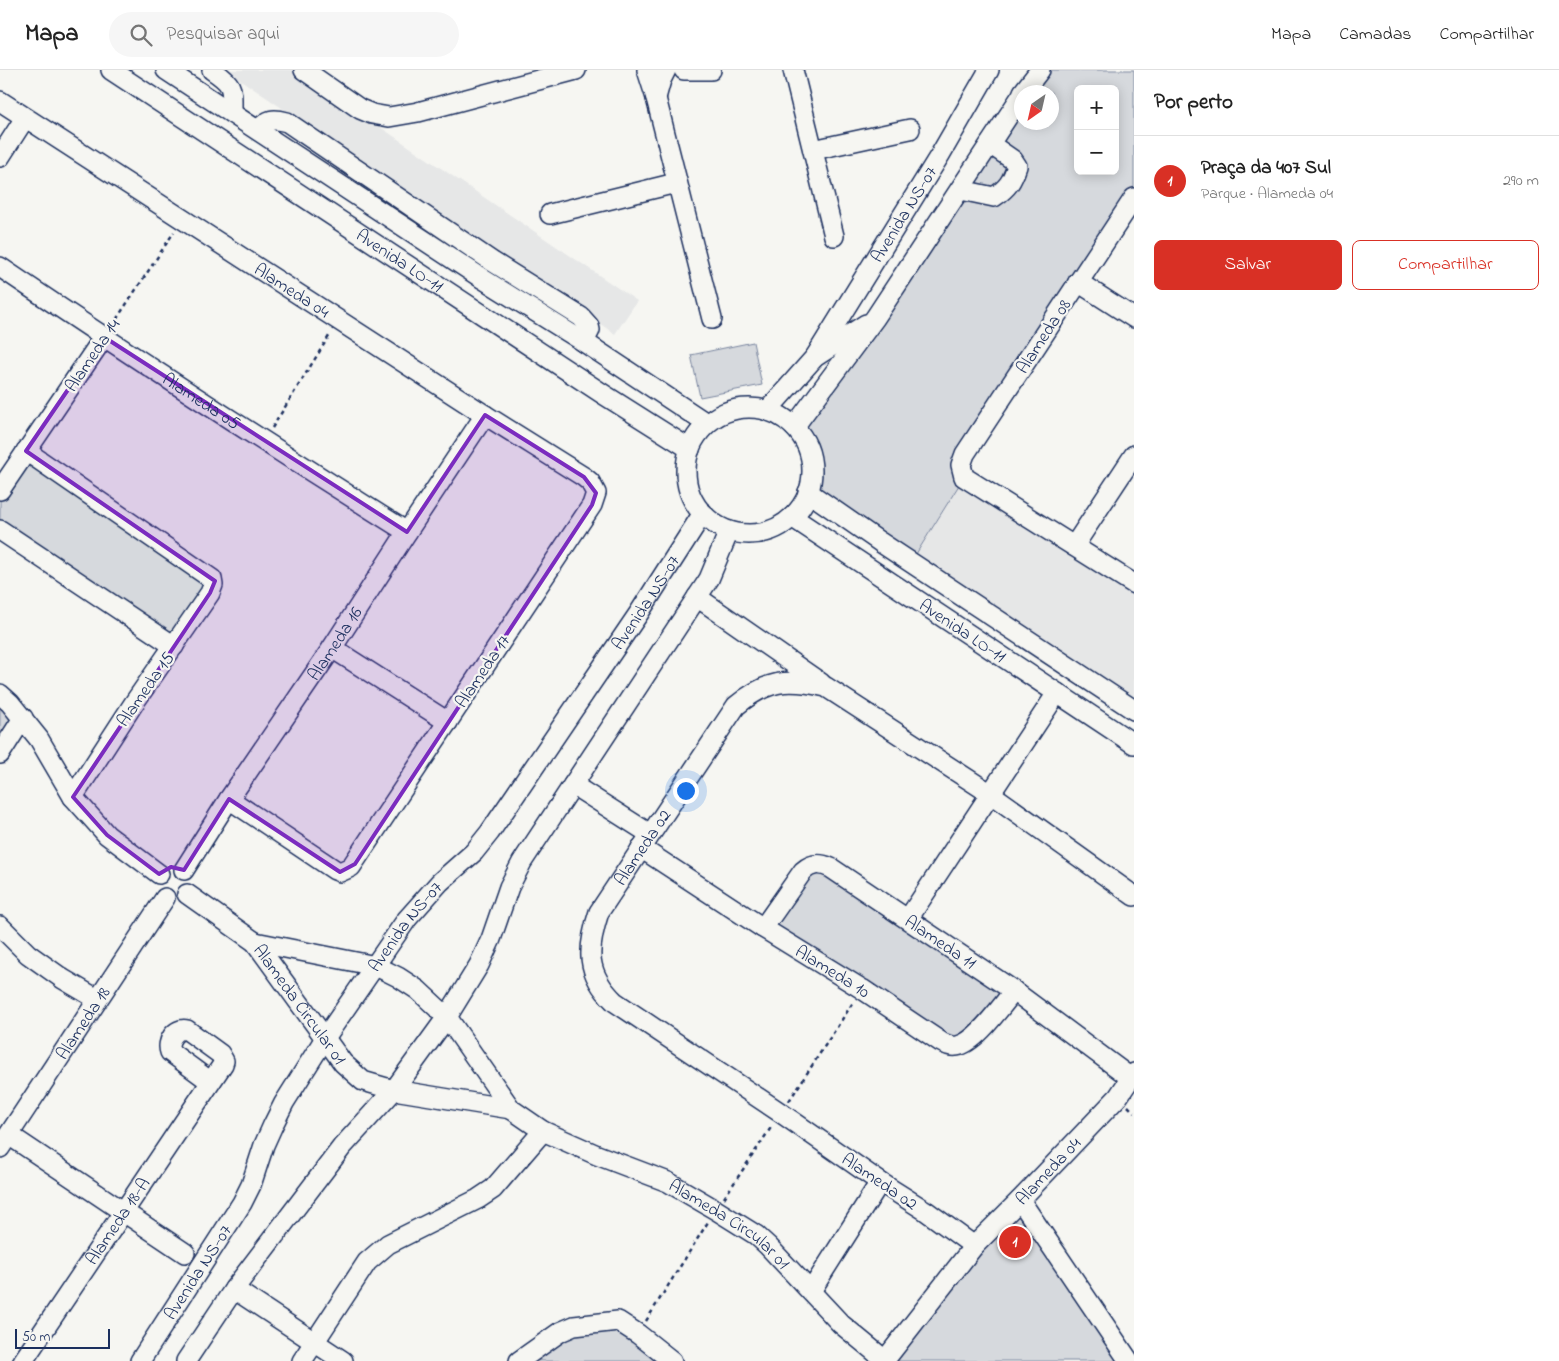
<!DOCTYPE html>
<html lang="pt">
<meta charset="utf-8">
<style>
body{margin:0;font-family:"Indie Flower",sans-serif;background:#f6f6f6;color:#222}
.controls{position:absolute;right:15px;top:15px;display:grid;overflow:hidden;border-radius:8px;box-shadow:0 2px 12px #0003}
.controls button{width:45px;height:45px;display:grid;place-items:center;padding:0;border:0;border-bottom:1px solid #e0e0e0;background:#fff;color:#222;font:25px sans-serif}
.compass{position:absolute;left:1014px;top:15px;width:45px;height:45px;border-radius:50%;background:#fff;box-shadow:0 2px 12px #0003;rotate:214deg}
.scale{position:absolute;left:15px;bottom:12px;width:95px;box-sizing:border-box;padding-left:5px;border:2px solid #1b2f5e;border-top:0;font-size:14px;line-height:18px;white-space:nowrap;color:#1b2f5e;-webkit-text-stroke:4px #f6f6f2;paint-order:stroke}
.you{position:absolute;left:685px;top:720px;width:18px;height:18px;margin:-12px;border:4px solid #fff;border-radius:50%;background:#1a73e8;box-shadow:0 0 0 8px #1a73e833}
.badge{display:grid;place-items:center;width:32px;height:32px;border-radius:50%;background:#d93025;color:#fff;font-size:16px;font-weight:700}
.pin{position:absolute;translate:-50% -50%;border:2px solid #fff;box-shadow:0 1px 5px #0006}
.list{margin:0;padding:0;list-style:none}
h2{display:flex;justify-content:space-between;align-items:center;height:65px;margin:0;padding:0 20px;font-size:21px}
h2 small{font-size:16px;font-weight:400;color:#767676}
.list li{display:grid;grid-template-columns:32px 1fr auto;gap:15px;align-items:center;box-sizing:border-box;height:90px;padding:0 20px;border-top:1px solid #e0e0e0}
.list b{display:block;font-size:19px;white-space:nowrap}
.list p{margin:0;font-size:16px;white-space:nowrap;color:#767676}
.list em{font-size:16px;font-style:normal;color:#767676}
.actions{display:flex;gap:10px;padding:15px 20px}
.actions a{flex:1;padding:11px 0;border:1px solid #d93025;border-radius:8px;text-align:center;font-size:18px;color:#d93025}
.actions .main{background:#d93025;color:#fff}
.icon{flex:none;width:28px;height:28px;fill:none;stroke:currentColor;stroke-width:2;stroke-linecap:round;stroke-linejoin:round}
.map{position:relative;flex:none;width:1134px;height:1291px;overflow:hidden}
header{display:flex;align-items:center;gap:30px;box-sizing:border-box;height:70px;padding:0 25px;background:#fff;border-bottom:1px solid #e0e0e0}
header strong{font-size:24px}
nav{display:flex;gap:28px;margin-inline-start:auto;font-size:18px}
.search{width:350px;height:45px;background:#f6f6f6;display:flex;align-items:center;gap:12px;box-sizing:border-box;padding:0 18px;border-radius:28px;color:#767676;font-size:19px}
main{display:flex}
aside{flex:1;background:#fff}
.map>svg:first-child{display:block}
.built{fill:#e6e7e7}
.green{fill:#d6d9dd;stroke:#78849e;fill-rule:evenodd}
.lines{fill:none;stroke-linecap:round;stroke-linejoin:round}
.minor-casing{stroke:#1b2f5e;stroke-width:22}
.path{stroke:#1b2f5e;stroke-width:2.5;stroke-dasharray:4 4;stroke-linecap:butt}
.minor{stroke:#f6f6f2;stroke-width:19}
.marked{fill:#7b2cbf;fill-opacity:0.2;stroke:#7b2cbf;stroke-width:4;stroke-linejoin:round}
.labels{text-anchor:middle;stroke-width:4.5;stroke-linejoin:round;paint-order:stroke}
.street-label{font-size:18px;fill:#1b2f5e;stroke:#f6f6f2}
</style>
<header>
<strong>Mapa</strong>
<div class="search"><svg class="icon" aria-label="search" viewBox="0 0 24 24"><circle cx="10" cy="10" r="6"/><path d="M15 15l6 6"/></svg>Pesquisar aqui</div>
<nav><a>Mapa</a><a>Camadas</a><a>Compartilhar</a></nav>
</header>
<main>
<div class="map">
<svg width="1134" height="1291" viewBox="0 0 1134 1291">
<rect width="100%" height="100%" fill="#f6f6f2"/>
<filter id="ink" filterUnits="userSpaceOnUse"><feTurbulence type="fractalNoise" baseFrequency=".02" numOctaves="2"/><feDisplacementMap in="SourceGraphic" scale="10" xChannelSelector="R" yChannelSelector="G"/><feConvolveMatrix kernelMatrix="1 2 1 2 8 2 1 2 1" color-interpolation-filters="sRGB"/></filter>
<g filter="url(#ink)">
<path class="built" d="M 226,0 L 296,0 L 637,231 L 615,264 Z
M 964,407 L 1134,518 L 1134,642 L 911,492 Z"/>
<path class="green" d="M 1040,0 L 1134,0 L 1134,129 L 961,395 L 964,407 L 911,492 L 808,422 L 807,377 L 794,357 L 1021,25 L 1022,52 L 1052,52 L 1052,22 L 1023,22 ZM 1078,19 L 1115,19 L 1115,101 L 1078,101 Z
M 753,272 L 762,315 L 700,327 L 691,285 Z
M 26,381 L 212,509 L 174,576 L 0,460 L 0,420 Z
M 0,629 L 13,649 L 0,672 Z
M 823,795 L 1014,921 L 966,973 L 941,972 L 763,858 L 803,801 Z
M 1020,1130 L 1124,1291 L 887,1291 Z
M 618,1251 L 664,1291 L 521,1291 L 574,1256 Z"/>
<g class="lines">
<g class="minor-casing">
<g id="minor">
<path id="s1" d="M 111,0 L 603,324 L 690,379"/>
<path d="M 166,0 L 483,209 L 584,272 L 706,353"/>
<path d="M 212,0 C 234,15 232,17 232,43"/>
<path d="M 304,0 L 360,39 L 372,44 L 389,47 L 418,42 L 576,0"/>
<path d="M 647,0 L 656,28 L 712,249"/>
<path d="M 684,0 L 711,0"/>
<path d="M 793,0 L 834,166"/>
<path d="M 1023,22 L 1040,0"/>
<path d="M 656,28 L 661,10 L 666,0"/>
<path id="s2" d="M 0,31 L 485,345 L 584,407 L 590,412 L 596,423 L 592,435 L 351,797 L 340,802 L 335,800 L 229,729"/>
<path d="M 258,60 C 268,49 273,48 287,52 L 493,192 L 581,247 L 589,256 L 590,260 L 584,272"/>
<path d="M 813,80 L 910,59"/>
<path d="M 0,87 L 25,48"/>
<path d="M 961,120 L 994,127 C 1008,118 1012,111 1017,96 L 1013,90 L 990,74"/>
<path d="M 1134,128 L 965,384 L 961,395 L 964,407 L 1134,514"/>
<path d="M 550,144 L 676,113"/>
<path id="s3" d="M 0,197 C 134,288 270,376 407,462"/>
<path d="M 1078,212 L 1134,248"/>
<path id="s4" d="M 815,287 L 940,85 L 989,0"/>
<circle cx="749" cy="401" r="63"/>
<path d="M 767,341 L 815,287 L 866,254"/>
<path d="M 794,357 L 875,248 L 1022,25"/>
<path d="M 26,381 L 212,509 L 213,515 L 210,523 L 134,633 L 73,727"/>
<path d="M 0,420 L 104,267"/>
<path d="M 808,422 L 880,472 L 1134,640"/>
<path id="s5" d="M 792,447 L 1134,674"/>
<path d="M 0,460 L 174,576"/>
<path d="M 1074,476 L 1134,385"/>
<path d="M 697,527 L 821,613"/>
<path d="M 332,578 L 448,652"/>
<path d="M 0,624 L 10,633 L 39,669 L 73,727 L 107,765 L 159,804"/>
<path d="M 0,684 L 23,648"/>
<path d="M 573,715 L 650,764"/>
<path id="s6" d="M 641,778 L 763,858 L 862,919 L 941,972 C 947,975 951,977 957,976 C 976,973 1001,936 1014,921"/>
<path id="s7" d="M 184,800 L 229,729 L 332,578 L 407,462 L 485,345"/>
<path id="s8" d="M 187,824 L 255,872 L 343,993 L 363,1011 L 394,1020 L 511,1039"/>
<path d="M 908,849 L 1057,623"/>
<path d="M 0,856 L 28,884 L 63,909 L 97,929"/>
<path id="s9" d="M 763,858 L 803,801 C 812,793 820,793 831,798 L 1014,921 L 1131,1008"/>
<path id="s10" d="M 255,872 L 376,896 L 398,907 L 418,920 L 447,947 L 511,1039 L 543,1061 L 597,1085 L 668,1112 L 716,1140 L 756,1165 L 768,1176 L 841,1254 L 886,1291"/>
<path d="M 9,1065 L 185,1183"/>
<path id="s11" d="M 0,1078 L 165,828"/>
<path d="M 1020,1130 L 1129,1291"/>
<path id="s12" d="M 974,1176 L 926,1141 L 880,1112 L 781,1043 L 615,932 C 585,903 587,879 599,842 L 736,636 C 767,610 787,608 826,617 L 991,724 L 1134,826"/>
<path d="M 234,1219 L 343,1291"/>
<path d="M 811,1221 L 880,1112"/>
<path id="s13" d="M 885,1290 L 974,1176 L 1020,1130 L 1118,1027 L 1134,1003"/>
<path id="s14" d="M 23,1291 L 223,994 L 224,991 L 220,984 L 187,960 C 175,957 166,972 170,982 L 211,1012"/>
<path id="s15" d="M 140,1291 L 242,1133 L 251,1115 L 264,1075 L 273,1055 L 284,1033 L 325,968 L 407,849 L 440,812 L 474,782 L 490,762 L 639,543 L 703,443"/>
<path d="M 186,1291 L 234,1219 L 342,1077 L 394,1020 L 447,947 L 479,895 L 491,869 L 509,817 L 522,792 L 709,509 L 729,461"/>
<path d="M 302,1291 L 367,1192 L 388,1174 L 478,1129 L 493,1119 L 543,1061"/>
<path d="M 519,1291 L 560,1262 L 574,1256 L 618,1251 L 638,1264 L 672,1291"/>
</g>
</g>
<path class="path" d="M 112,256 L 174,162
M 272,358 L 331,263
M 789,1031 L 854,931
M 1128,1036 L 1134,1042
M 724,1128 L 772,1056
M 646,1251 L 708,1152"/>
<use href="#minor" class="minor"/>
</g>
</g>
<path class="marked" d="M 104,267 L 407,462 L 485,345 L 584,407 L 596,423 L 592,435 L 355,794 L 340,802 L 229,729 L 184,800 L 171,797 L 159,804 L 107,765 L 73,727 L 210,523 L 215,511 L 26,381 Z"/>
<g class="labels">
<g class="street-label">
<text dy="6" stroke="none"><textPath href="#s4" startOffset="168">Avenida NS-07</textPath></text>
<text dy="6" stroke="none"><textPath href="#s1" startOffset="346">Avenida LO-11</textPath></text>
<text dy="6" stroke="none"><textPath href="#s2" startOffset="348">Alameda 04</textPath></text>
<text transform="translate(1043 266) rotate(-57)" y="6">Alameda 08</text>
<text transform="translate(92 285) rotate(-56)" y="6">Alameda 14</text>
<text dy="6" stroke="none"><textPath href="#s3" startOffset="242">Alameda 05</textPath></text>
<text dy="6" stroke="none"><textPath href="#s15" startOffset="916">Avenida NS-07</textPath></text>
<text dy="6" stroke="none"><textPath href="#s5" startOffset="205">Avenida LO-11</textPath></text>
<text dy="6" stroke="none"><textPath href="#s7" startOffset="272">Alameda 16</textPath></text>
<text transform="translate(482 601) rotate(-56)" y="6">Alameda 17</text>
<text transform="translate(145 619) rotate(-55)" y="6">Alameda 15</text>
<text dy="6" stroke="none"><textPath href="#s12" startOffset="610">Alameda 02</textPath></text>
<text dy="6" stroke="none"><textPath href="#s15" startOffset="511">Avenida NS-07</textPath></text>
<text dy="6" stroke="none"><textPath href="#s9" startOffset="232">Alameda 11</textPath></text>
<text dy="6" stroke="none"><textPath href="#s6" startOffset="228">Alameda 10</textPath></text>
<text dy="6" stroke="none"><textPath href="#s8" startOffset="160">Alameda Circular 01</textPath></text>
<text dy="6" stroke="none"><textPath href="#s11" startOffset="150">Alameda 18</textPath></text>
<text dy="6" stroke="none"><textPath href="#s13" startOffset="250">Alameda 04</textPath></text>
<text transform="translate(880 1111) rotate(34)" y="6">Alameda 02</text>
<text dy="6" stroke="none"><textPath href="#s14" startOffset="169">Alameda 18-A</textPath></text>
<text dy="6" stroke="none"><textPath href="#s10" startOffset="572">Alameda Circular 01</textPath></text>
<text dy="6" stroke="none"><textPath href="#s15" startOffset="106">Avenida NS-07</textPath></text>
</g>
</g>
</svg>
<div class="controls">
<button>+</button>
<button>−</button>
</div>
<svg class="compass" viewBox="-18 -18 36 36"><path d="M0-13l5 13h-10z" fill="#e53935"/><path d="M0 13l5-13h-10z" fill="#767676"/></svg>
<div class="scale">50 m</div>
<div class="you"></div>
<div class="pin badge" style="left:1015px;top:1172px">1</div>
</div>
<aside>
<h2>Por perto<small></small></h2>
<ul class="list">
<li><span class="badge">1</span><div><b>Praça da 407 Sul</b><p>Parque · Alameda 04</p></div><em>290 m</em></li>
</ul>
<div class="actions"><a class="main">Salvar</a><a>Compartilhar</a></div>
</aside>
</main>
